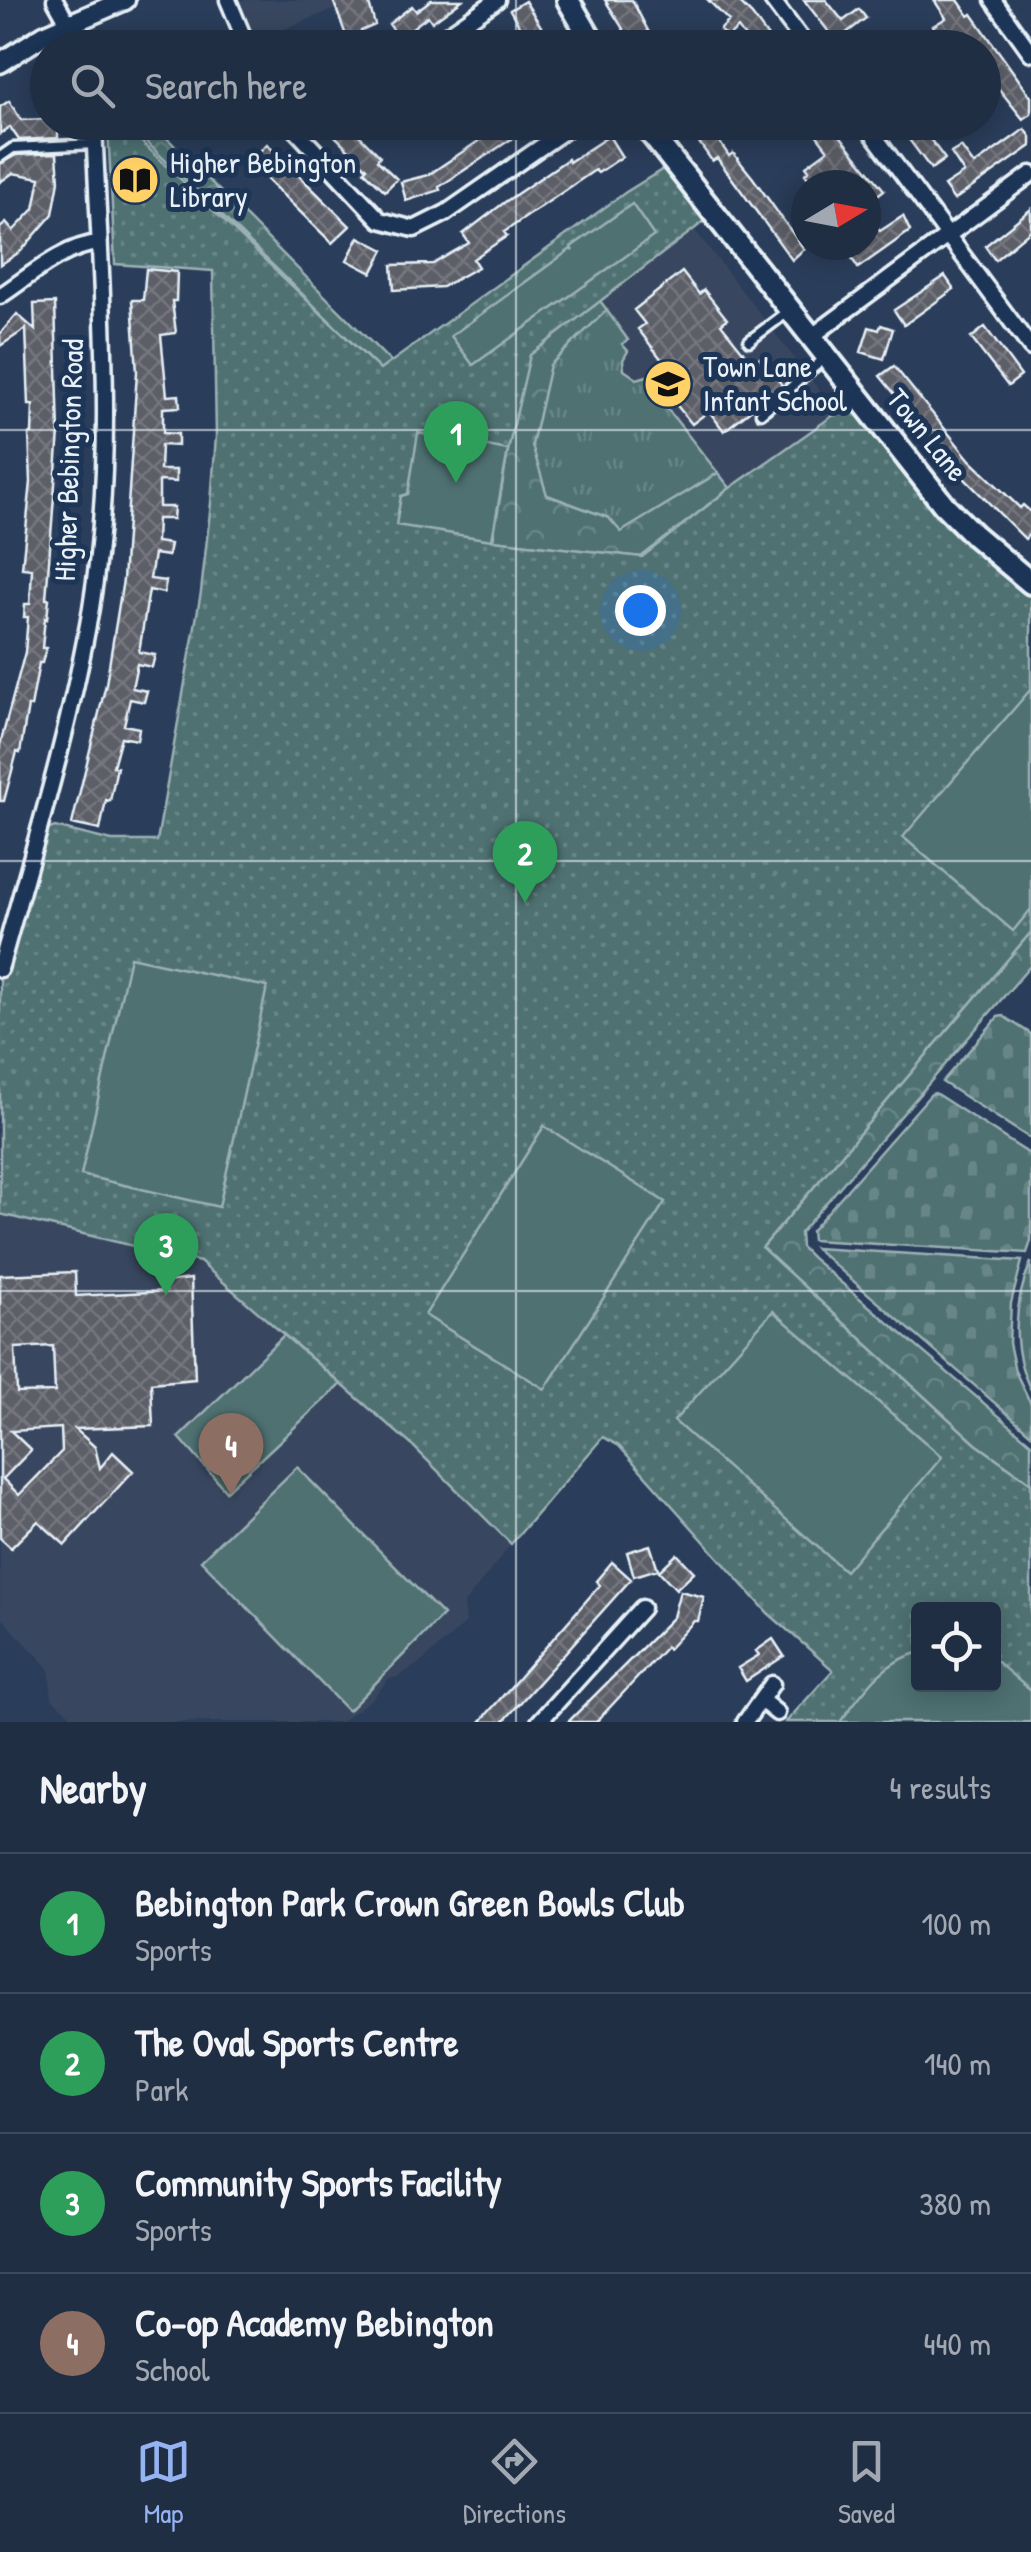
<!DOCTYPE html>
<style>
body{margin:0;font-family:"Patrick Hand",sans-serif;background:#28364b;color:#f1f3f6}
.controls{position:absolute;right:30px;bottom:30px;display:grid;overflow:hidden;border-radius:10px;box-shadow:0 5px 25px #0003}
.controls button{width:90px;height:90px;display:grid;place-items:center;padding:0;border:0;border-bottom:2px solid #3d4a5d;background:#202e44;color:#f1f3f6;font:50px sans-serif}
.compass{position:absolute;left:791px;top:170px;width:90px;height:90px;border-radius:50%;background:#202e44;box-shadow:0 5px 25px #0003;rotate:80deg}
.you{position:absolute;left:640px;top:610px;width:35px;height:35px;margin:-25px;border:8px solid #fff;border-radius:50%;background:#1a73e8;box-shadow:0 0 0 15px #1a73e833}
.badge{display:grid;place-items:center;width:65px;height:65px;border-radius:50%;background:#95b2f1;color:#fff;font-size:32px;font-weight:700}
.pin{position:absolute;translate:-50% -82px;filter:drop-shadow(0 2px 5px #0008)}
.pin::after{content:'';position:absolute;top:52px;width:35px;height:30px;background:inherit;clip-path:polygon(0 0,100% 0,50% 100%)}
.list{margin:0;padding:0;list-style:none}
h2{display:flex;justify-content:space-between;align-items:center;height:130px;margin:0;padding:0 40px;font-size:42px}
h2 small{font-size:32px;font-weight:400;color:#a2a8b2}
.list li{display:grid;grid-template-columns:65px 1fr auto;gap:30px;align-items:center;box-sizing:border-box;height:140px;padding:0 40px;border-top:2px solid #3d4a5d}
.list b{display:block;font-size:38px;white-space:nowrap}
.list p{margin:0;font-size:32px;white-space:nowrap;color:#a2a8b2}
.list em{font-size:32px;font-style:normal;color:#a2a8b2}
.icon{flex:none;width:55px;height:55px;fill:none;stroke:currentColor;stroke-width:2;stroke-linecap:round;stroke-linejoin:round}
.map{position:relative;flex:none;width:1031px;height:1722px;overflow:hidden}
.search{position:absolute;background:#202e44;box-shadow:0 5px 25px #0003;left:30px;right:30px;top:30px;height:110px;display:flex;align-items:center;gap:25px;box-sizing:border-box;padding:0 35px;border-radius:55px;color:#a2a8b2;font-size:38px}
.sheet{height:690px;background:#202e44}
nav{display:flex;justify-content:space-around;align-items:center;box-sizing:border-box;height:140px;border-top:2px solid #3d4a5d;background:#202e44;font-size:28px;color:#a2a8b2}
nav a{display:grid;justify-items:center;gap:5px}
nav .on{color:#95b2f1}
.map>svg:first-child{display:block}
.built{fill:#39475e}
.grass{fill:url(#grass-tufts);stroke:#9cb1b5;stroke-width:2.5}
.forest{fill:url(#forest-crowns);stroke:#9cb1b5;stroke-width:2.5}
.cemetery{fill:url(#cemetery-stones);stroke:#9cb1b5;stroke-width:2.5}
.park{fill:url(#park-dots);stroke:#9cb1b5;stroke-width:2.5;fill-rule:evenodd}
.garden{fill:#4f7172;stroke:#9cb1b5;stroke-width:2.5}
.building{fill:url(#building-cross-hatch);stroke:#e8f1f8;stroke-width:2.5;fill-rule:evenodd}
.lines{fill:none;stroke-linecap:round;stroke-linejoin:round}
.service-casing{stroke:#e8f1f8;stroke-width:15}
.minor-casing{stroke:#e8f1f8;stroke-width:21}
.tertiary-casing{stroke:#e8f1f8;stroke-width:25}
.secondary-casing{stroke:#e8f1f8;stroke-width:28}
.service{stroke:#1d3557;stroke-width:8}
.minor{stroke:#1d3557;stroke-width:14}
.tertiary{stroke:#1d3557;stroke-width:18}
.secondary{stroke:#1d3557;stroke-width:20}
.grid{fill:none;stroke:#e8f1f8;stroke-width:2.5;stroke-opacity:0.55}
.labels{text-anchor:middle;stroke-width:10;stroke-linejoin:round;paint-order:stroke}
.poi-label{font-size:30px;fill:#e8f1f8;stroke:#1d3557;text-anchor:start}
.street-label{font-size:30px;fill:#e8f1f8;stroke:#1d3557}
</style>
<div class="map">
<svg width="1031" height="1722" viewBox="0 0 1031 1722">
<defs>
<pattern id="grass-tufts" width="24" height="20" patternUnits="userSpaceOnUse" patternTransform="scale(2.5)"><rect width="24" height="20" fill="#4f7172"/><path d="M3 7l-1-3M5 7V3M7 7l1-3M15 17l-1-3M17 17v-4M19 17l1-3" fill="none" stroke="#688687"/></pattern>
<pattern id="forest-crowns" width="20" height="18" patternUnits="userSpaceOnUse" patternTransform="scale(2.5)"><rect width="20" height="18" fill="#4f7172"/><path d="M2 6a3 3 0 1 1 6 0M12 15a3 3 0 1 1 6 0" fill="none" stroke="#688687"/></pattern>
<pattern id="cemetery-stones" width="16" height="16" patternUnits="userSpaceOnUse" patternTransform="scale(2.5)"><rect width="16" height="16" fill="#4f7172"/><path d="M2 7V4a2 2 0 0 1 4 0v3zM10 15v-3a2 2 0 0 1 4 0v3z" fill="#688687"/></pattern>
<pattern id="park-dots" width="8" height="8" patternUnits="userSpaceOnUse" patternTransform="scale(2.5)"><rect width="8" height="8" fill="#4f7172"/><path d="M2 2h.1M6 6h.1" fill="none" stroke="#688687" stroke-width="1.8" stroke-linecap="round"/></pattern>
<pattern id="building-cross-hatch" width="8" height="8" patternUnits="userSpaceOnUse" patternTransform="scale(2.5)"><rect width="8" height="8" fill="#5d5e67"/><path d="M0 0l8 8M0 8l8-8" fill="none" stroke="#74767e"/></pattern>
</defs>
<rect width="100%" height="100%" fill="#2a3d5a"/>
<filter id="ink" filterUnits="userSpaceOnUse"><feTurbulence type="fractalNoise" baseFrequency=".01" numOctaves="2"/><feDisplacementMap in="SourceGraphic" scale="20" xChannelSelector="R" yChannelSelector="G"/><feConvolveMatrix kernelMatrix="1 2 1 2 8 2 1 2 1" color-interpolation-filters="sRGB"/></filter>
<g filter="url(#ink)">
<path class="built" d="M 239,0 L 359,0 L 255,40 Z
M 695,230 L 836,412 L 641,557 L 529,355 Z
M 0,1214 L 200,1262 L 414,1447 L 511,1544 L 464,1604 L 466,1623 L 424,1660 L 398,1677 L 389,1679 L 372,1699 L 340,1722 L 79,1722 L 52,1699 L 49,1668 L 0,1616 Z"/>
<path class="grass" d="M 600,301 L 628,340 L 622,344 L 628,351 L 623,360 L 624,370 L 637,379 L 647,376 L 664,398 L 661,401 L 730,488 L 641,557 L 609,518 L 547,495 L 508,450 L 529,355 Z"/>
<path class="forest" d="M 115,123 L 152,123 L 391,362 L 380,370 L 128,124 Z
M 600,301 L 607,310 L 550,365 L 532,445 L 547,495 L 609,518 L 621,532 L 718,473 L 730,488 L 641,557 L 492,540 L 508,450 L 529,355 Z
M 1031,932 L 1031,965 L 800,1233 L 801,1247 L 812,1258 L 1031,1443 L 1031,1483 L 976,1444 L 762,1248 Z"/>
<path class="cemetery" d="M 1003,1016 L 1031,1034 L 1031,1139 L 942,1082 L 998,1017 Z
M 935,1093 L 1031,1155 L 1031,1241 L 1027,1253 L 812,1240 L 811,1231 L 931,1094 Z
M 815,1248 L 1022,1261 L 1011,1303 L 1009,1343 L 1015,1371 L 1031,1404 L 1031,1434 Z
M 1031,1262 L 1031,1390 C 1010,1349 1014,1302 1031,1262 Z"/>
<path class="park" d="M 126,127 L 380,370 L 626,192 L 673,163 L 715,213 L 530,355 L 508,450 L 493,540 L 642,557 L 730,488 L 858,398 L 890,439 L 1031,583 L 1031,932 L 762,1248 L 976,1444 L 1031,1483 L 1031,1722 L 786,1722 L 833,1670 L 768,1613 L 619,1446 L 603,1437 L 511,1544 L 414,1447 L 200,1262 L 0,1214 L 0,969 L 38,833 L 55,827 L 112,841 L 157,841 L 201,592 L 211,503 L 216,436 L 213,271 L 115,264 L 108,128 ZM 918,1610 L 994,1610 L 994,1684 L 918,1684 Z"/>
<path class="garden" d="M 632,204 L 654,236 L 473,365 L 451,336 L 571,249 L 573,251 L 571,247 Z
M 418,433 L 508,450 L 492,540 L 396,525 L 401,496 L 408,494 Z
M 1031,689 L 1031,909 L 1013,931 L 903,837 Z
M 130,957 L 267,987 L 219,1207 L 81,1175 Z
M 544,1126 L 665,1202 L 545,1389 L 425,1315 Z
M 773,1311 L 942,1457 L 845,1571 L 674,1421 Z
M 284,1335 L 341,1384 L 226,1491 L 179,1437 Z
M 297,1467 L 443,1615 L 348,1711 L 201,1560 Z
M 918,1653 L 918,1684 L 994,1684 L 994,1660 L 997,1662 L 1031,1691 L 1031,1722 L 840,1722 C 863,1693 881,1662 918,1653 Z"/>
<path class="building" d="M 333,0 L 368,0 L 375,25 L 361,31 L 366,48 L 326,48 L 347,38 Z
M 431,0 L 462,0 L 432,22 L 428,16 L 399,38 L 389,24 L 412,6 L 416,11 Z
M 605,0 L 632,0 L 657,48 L 635,48 Z
M 708,0 L 737,0 L 752,15 L 776,48 L 753,48 L 738,28 L 727,38 L 720,30 L 729,21 Z
M 804,0 L 826,0 L 843,21 L 859,9 L 866,18 L 836,41 Z
M 934,0 L 958,0 L 969,16 L 972,14 L 1031,97 L 1031,114 L 1023,119 L 999,89 L 989,96 L 984,85 L 992,79 L 984,67 L 984,48 L 962,48 L 950,31 L 941,36 L 933,26 L 946,18 Z
M 525,1 L 545,33 L 553,48 L 532,48 L 510,10 Z
M 9,101 L 21,120 L 48,119 L 48,122 L 58,122 L 58,138 L 19,140 L 10,127 L 0,134 L 0,107 Z
M 321,122 L 346,122 L 380,156 L 377,160 L 397,179 L 385,191 L 364,171 L 367,168 Z
M 507,122 L 537,122 L 439,187 L 440,190 L 406,201 L 401,182 L 428,175 Z
M 685,122 L 706,122 L 729,156 L 733,153 L 753,178 L 804,249 L 792,260 L 717,158 L 712,161 Z
M 807,122 L 829,122 L 884,190 L 866,204 L 866,185 L 813,185 L 805,174 L 809,170 L 806,166 L 828,150 Z
M 896,122 L 956,122 L 930,139 L 945,159 L 931,169 Z
M 1025,129 L 1031,137 L 1031,146 L 954,200 L 944,186 L 964,173 L 951,153 L 961,147 L 974,165 Z
M 609,136 L 622,157 L 598,173 L 595,170 L 504,232 L 507,236 L 473,259 L 478,267 L 442,287 L 394,290 L 392,265 L 433,264 L 453,252 L 469,243 L 463,234 L 505,202 L 568,159 L 569,162 Z
M 267,144 L 350,226 L 332,243 L 249,162 Z
M 57,153 L 59,181 L 53,214 L 21,251 L 0,265 L 0,228 L 6,223 L 13,231 L 34,209 L 40,178 L 13,173 L 0,182 L 0,164 L 16,155 Z
M 141,163 L 142,169 L 147,169 L 148,182 L 142,182 L 143,197 L 125,198 L 124,173 L 129,172 L 129,164 Z
M 1031,209 L 1031,230 L 995,260 L 985,246 Z
M 903,216 L 910,231 L 858,268 L 849,254 L 870,239 L 866,226 L 873,221 L 880,231 Z
M 359,237 L 384,250 L 372,273 L 347,260 Z
M 146,269 L 177,272 L 176,301 L 172,301 L 176,333 L 161,335 L 167,396 L 179,395 L 180,407 L 163,408 L 163,433 L 178,434 L 178,446 L 161,445 L 160,470 L 176,470 L 176,482 L 159,481 L 159,507 L 174,507 L 173,519 L 157,519 L 156,542 L 170,544 L 168,556 L 154,554 L 150,579 L 166,581 L 164,593 L 149,590 L 139,652 L 155,655 L 152,667 L 137,664 L 132,688 L 147,691 L 144,702 L 130,699 L 124,725 L 139,728 L 138,735 L 137,740 L 121,737 L 113,766 L 117,767 L 110,801 L 106,800 L 100,830 L 72,824 L 106,684 L 123,580 L 137,372 L 132,300 L 143,300 Z
M 682,272 L 699,294 L 704,290 L 727,319 L 721,324 L 753,364 L 761,357 L 782,385 L 724,431 L 709,411 L 692,424 L 670,397 L 683,387 L 638,329 L 645,324 L 634,310 Z
M 945,276 L 954,289 L 904,325 L 894,310 Z
M 55,303 L 59,433 L 46,599 L 49,599 L 47,619 L 45,618 L 42,648 L 46,648 L 42,663 L 39,663 L 31,707 L 28,706 L 20,753 L 17,752 L 4,801 L 0,801 L 0,745 L 25,652 L 28,617 L 24,617 L 25,604 L 30,604 L 32,569 L 22,568 L 31,482 L 29,434 L 32,434 L 33,405 L 29,405 L 26,329 L 0,346 L 0,334 L 17,314 L 35,330 L 34,304 Z
M 881,325 L 893,329 L 884,359 L 861,352 L 869,327 L 879,330 Z
M 985,327 L 1021,376 L 1008,386 L 971,338 Z
M 894,366 L 970,460 L 1020,508 L 1023,505 L 1031,512 L 1031,532 L 1025,539 L 963,477 L 880,376 Z
M 75,1272 L 76,1296 L 166,1291 L 165,1282 L 191,1279 L 195,1379 L 151,1383 L 153,1426 L 75,1429 L 95,1447 L 100,1468 L 113,1452 L 133,1471 L 65,1545 L 38,1521 L 11,1548 L 0,1538 L 0,1275 ZM 53,1346 L 55,1392 L 17,1393 L 15,1348 ZM 61,1428 L 62,1451 L 19,1495 L 3,1479 L 31,1450 L 11,1431 Z
M 650,1545 L 658,1569 L 634,1576 L 627,1552 Z
M 677,1554 L 694,1572 L 676,1589 L 659,1571 Z
M 612,1562 L 631,1579 L 503,1722 L 480,1722 L 600,1585 L 596,1581 Z
M 680,1591 L 704,1597 L 698,1621 L 694,1621 L 668,1649 L 666,1647 L 596,1722 L 568,1722 L 673,1617 Z
M 773,1639 L 784,1656 L 746,1681 L 738,1668 L 759,1655 L 756,1651 Z"/>
<g class="lines">
<g class="service-casing">
<path id="service" d="M 228,41 L 243,36
M 377,45 L 418,48
M 0,157 L 13,148 L 95,144
M 749,341 L 790,310
M 761,413 L 826,357"/>
</g>
<g class="minor-casing">
<path id="minor" d="M 55,0 L 68,23
M 228,0 L 248,48
M 772,0 L 808,48
M 993,0 L 1031,53
M 75,24 L 86,48
M 428,48 L 497,0
M 288,122 L 380,220 L 414,229 L 446,213 L 577,122
M 864,122 L 1031,348
M 0,296 C 29,277 63,246 99,243
M 811,337 L 1031,174
M 0,969 C 33,850 70,730 91,608 C 117,449 100,283 94,122
M 761,1700 L 777,1713
M 539,1722 L 642,1608
M 745,1722 L 772,1684"/>
</g>
<g class="tertiary-casing">
<path id="tertiary" d="M 0,63 L 44,35 L 125,0"/>
</g>
<g class="secondary-casing">
<path id="secondary" d="M 568,0 L 596,48
M 642,122 L 944,505 L 974,535 L 1031,583"/>
</g>
<use href="#service" class="service"/>
<use href="#minor" class="minor"/>
<use href="#tertiary" class="tertiary"/>
<use href="#secondary" class="secondary"/>
</g>
</g>
<path class="grid" d="M 516,0 L 516,48M 516,122 L 516,1722M 0,430 L 1031,430M 0,861 L 1031,861M 0,1291 L 1031,1291"/>
<defs>
<g id="library-disc" transform="scale(2.5)"><circle r="9.5" fill="#ffd166" stroke="#1d3557"/><path d="M-6-4Q-3-5.5-.7-3.5V5Q-3 3-6 4ZM6-4Q3-5.5 .7-3.5V5Q3 3 6 4Z" fill="#111"/></g>
<g id="school-disc" transform="scale(2.5)"><circle r="9.5" fill="#ffd166" stroke="#1d3557"/><path d="M0-5L7-2L0 1L-7-2ZM-4 1L0 2.5L4 1V4Q0 6-4 4Z" fill="#111"/></g>
</defs>
<g fill-rule="evenodd">
<use href="#library-disc" x="135" y="180"/>
<use href="#school-disc" x="668" y="384"/>
</g>
<g class="labels">
<g class="poi-label">
<text x="170" y="173">Higher Bebington<tspan x="170" dy="34">Library</tspan></text>
<text x="703" y="377">Town Lane<tspan x="703" dy="34">Infant School</tspan></text>
</g>
<g class="street-label">
<text transform="translate(927 435) rotate(51)" y="10">Town Lane</text>
<text transform="translate(69 460) rotate(-88)" y="10">Higher Bebington Road</text>
</g>
</g>
</svg>
<div class="controls">
<button><svg class="icon" aria-label="locate" viewBox="0 0 24 24"><circle cx="12" cy="12" r="6"/><path d="M12 2v4M12 18v4M2 12h4M18 12h4"/></svg></button>
</div>
<svg class="compass" viewBox="-18 -18 36 36"><path d="M0-13l5 13h-10z" fill="#e53935"/><path d="M0 13l5-13h-10z" fill="#a2a8b2"/></svg>
<div class="you"></div>
<div class="pin badge" style="left:456px;top:483px;background:#2e9e5b">1</div>
<div class="pin badge" style="left:525px;top:903px;background:#2e9e5b">2</div>
<div class="pin badge" style="left:166px;top:1295px;background:#2e9e5b">3</div>
<div class="pin badge" style="left:231px;top:1495px;background:#8d6e63">4</div>
<div class="search"><svg class="icon" aria-label="search" viewBox="0 0 24 24"><circle cx="10" cy="10" r="6"/><path d="M15 15l6 6"/></svg>Search here</div>
</div>
<section class="sheet">
<h2>Nearby<small>4 results</small></h2>
<ul class="list">
<li><span class="badge" style="background:#2e9e5b">1</span><div><b>Bebington Park Crown Green Bowls Club</b><p>Sports</p></div><em>100 m</em></li>
<li><span class="badge" style="background:#2e9e5b">2</span><div><b>The Oval Sports Centre</b><p>Park</p></div><em>140 m</em></li>
<li><span class="badge" style="background:#2e9e5b">3</span><div><b>Community Sports Facility</b><p>Sports</p></div><em>380 m</em></li>
<li><span class="badge" style="background:#8d6e63">4</span><div><b>Co-op Academy Bebington</b><p>School</p></div><em>440 m</em></li>
</ul>
</section>
<nav>
<a class="on"><svg class="icon" aria-label="map" viewBox="0 0 24 24"><path d="M3 6l6-2 6 2 6-2v14l-6 2-6-2-6 2zM9 4v14M15 6v14"/></svg>Map</a>
<a><svg class="icon" aria-label="directions" viewBox="0 0 24 24"><path d="M12 3l9 9-9 9-9-9zM9 14v-3h6M13 9l2 2-2 2"/></svg>Directions</a>
<a><svg class="icon" aria-label="saved" viewBox="0 0 24 24"><path d="M7 4h10v16l-5-4-5 4z"/></svg>Saved</a>
</nav>
